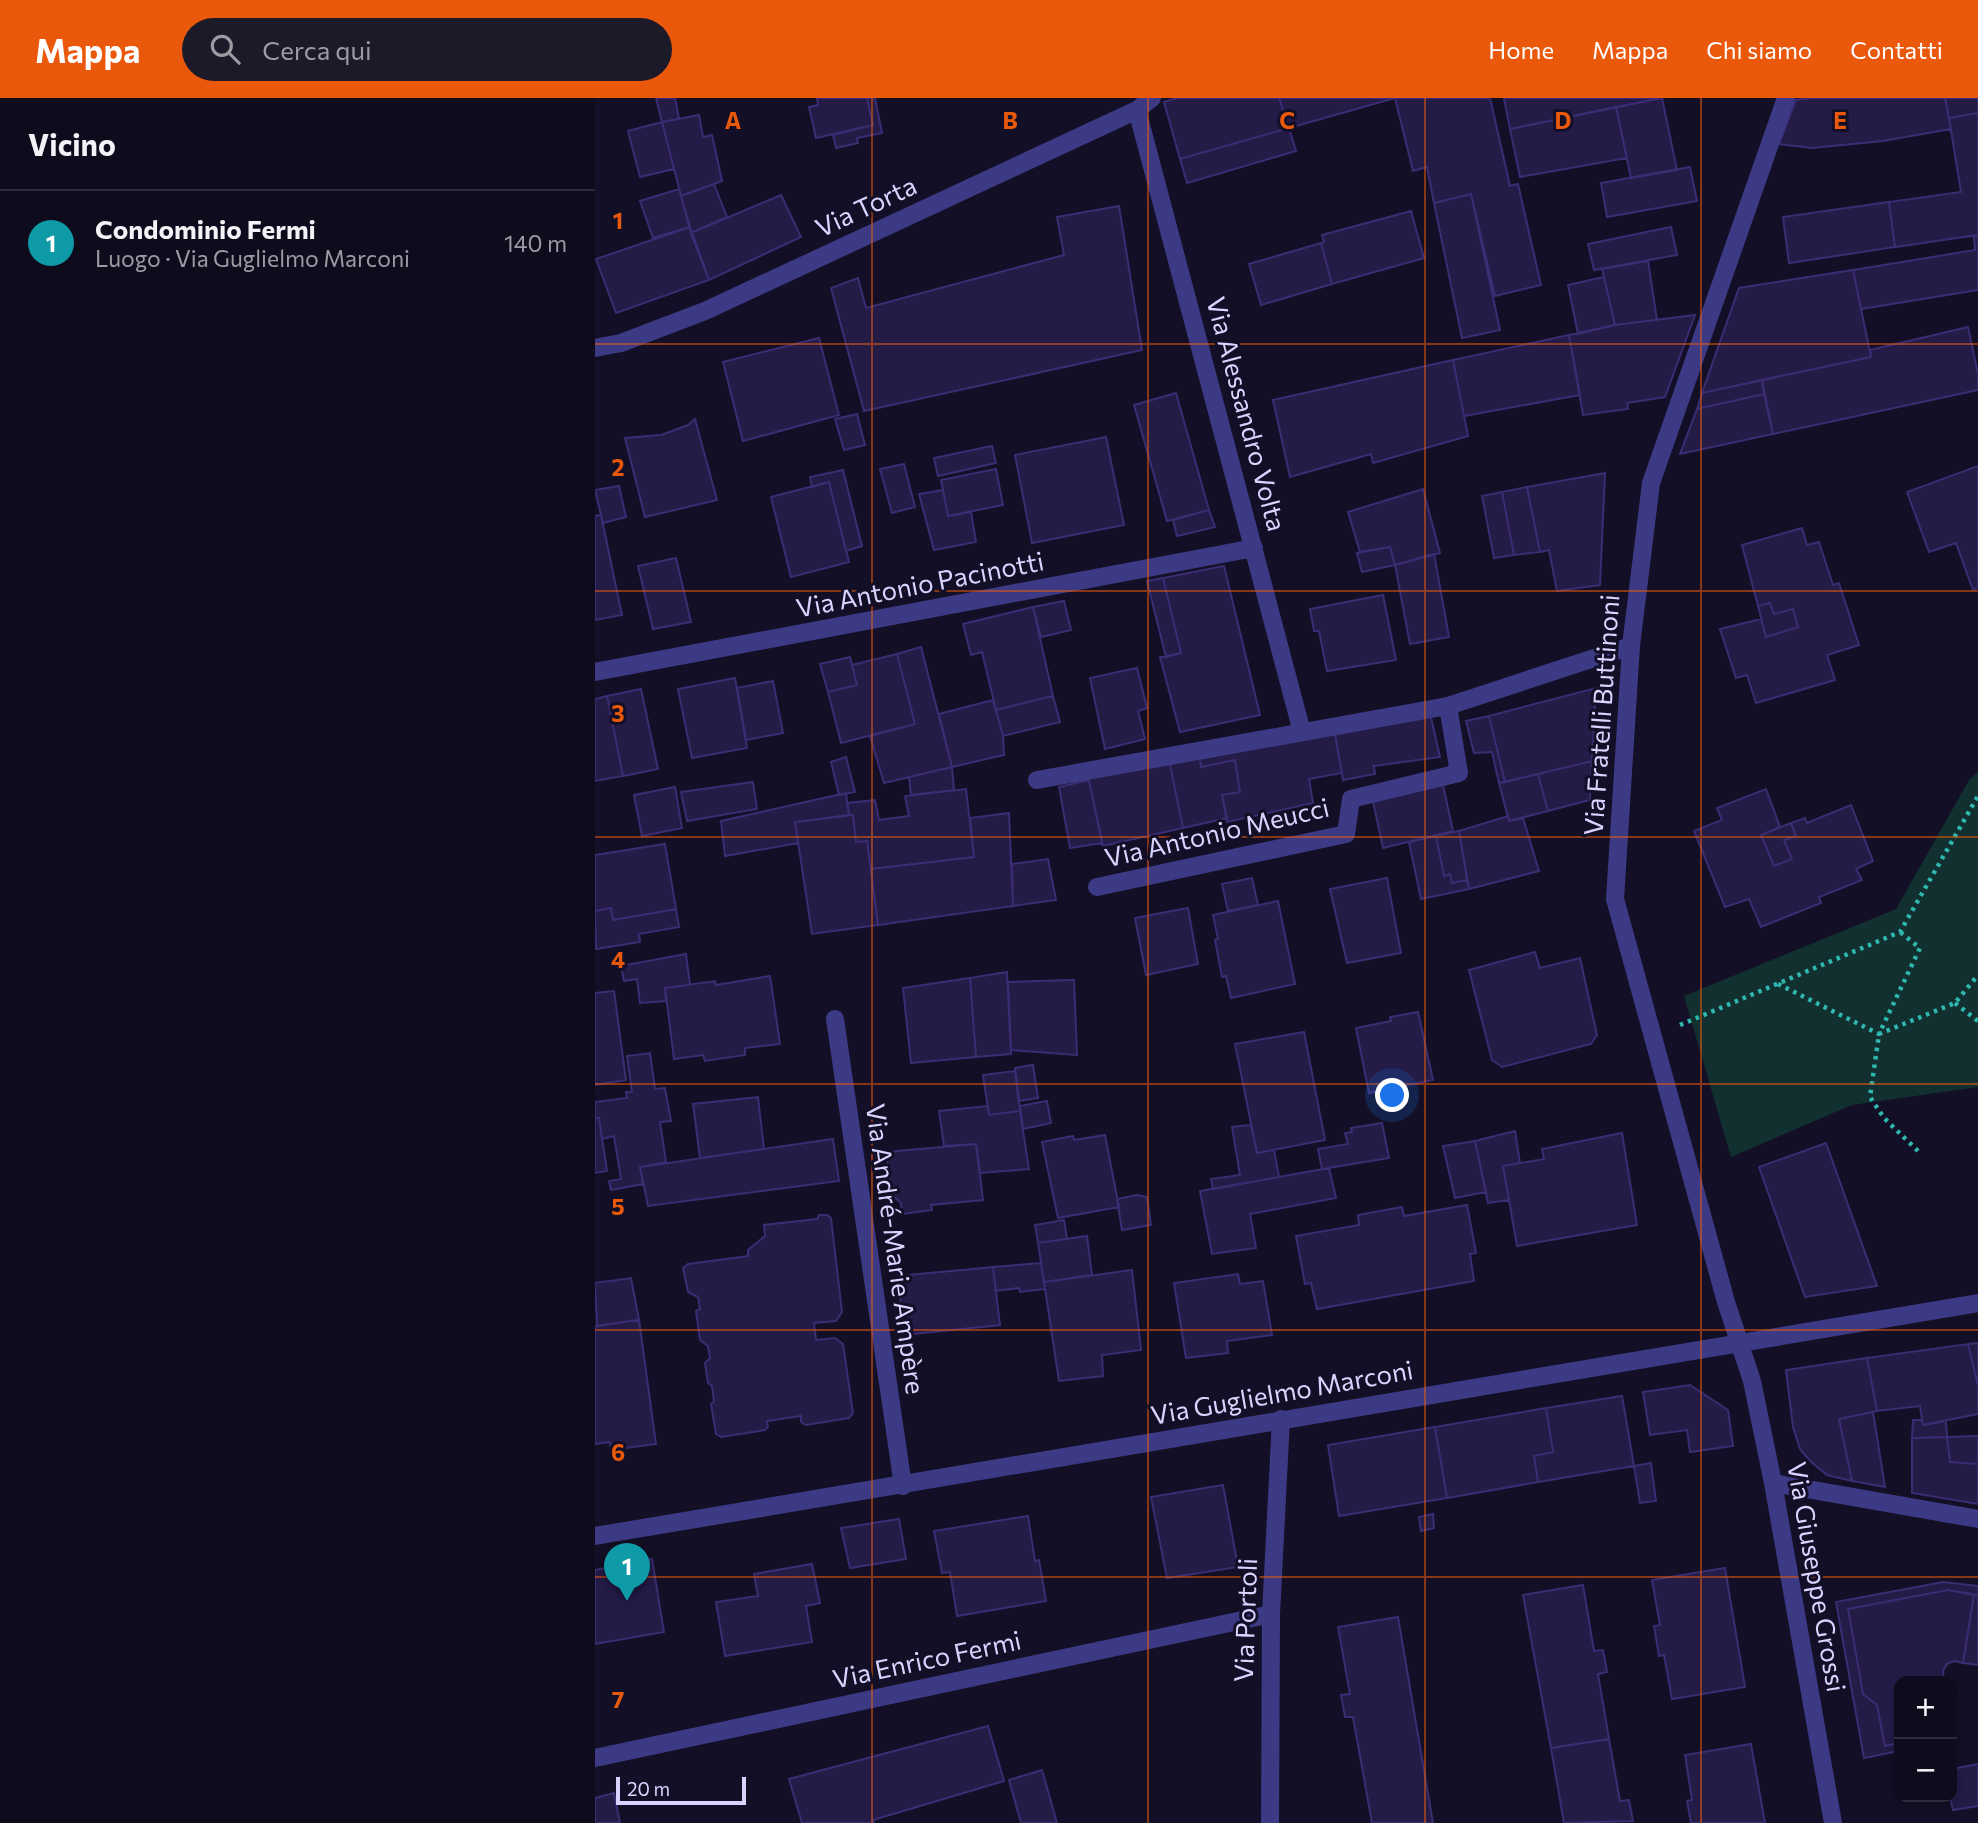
<!DOCTYPE html>
<html lang="it">
<meta charset="utf-8">
<style>
body{margin:0;font-family:Commissioner,sans-serif;background:#1c1929;color:#f1f3f6}
.controls{position:absolute;right:21px;bottom:21px;display:grid;overflow:hidden;border-radius:14px;box-shadow:0 4px 10px #0003}
.controls button{width:63px;height:63px;display:grid;place-items:center;padding:0;border:0;border-bottom:2px solid #2e2b3b;background:#0e0b1c;color:#f1f3f6;font:35px sans-serif}
.scale{position:absolute;left:21px;bottom:18px;width:130px;box-sizing:border-box;padding-left:7px;border:4px solid #d9d4ff;border-top:0;font-size:19px;line-height:24px;white-space:nowrap;color:#d9d4ff;-webkit-text-stroke:5px #130f26;paint-order:stroke}
.you{position:absolute;left:798px;top:998px;width:24px;height:24px;margin:-18px;border:5px solid #fff;border-radius:50%;background:#1a73e8;box-shadow:0 0 0 10px #1a73e833}
.badge{display:grid;place-items:center;width:46px;height:46px;border-radius:50%;background:#ea580c;color:#fff;font-size:23px;font-weight:700}
.pin{position:absolute;translate:-50% -58px;filter:drop-shadow(0 2px 4px #0008)}
.pin::after{content:'';position:absolute;top:37px;width:24px;height:21px;background:inherit;clip-path:polygon(0 0,100% 0,50% 100%)}
.list{margin:0;padding:0;list-style:none}
h2{display:flex;justify-content:space-between;align-items:center;height:91px;margin:0;padding:0 28px;font-size:30px}
h2 small{font-size:23px;font-weight:400;color:#9b9ba3}
.list li{display:grid;grid-template-columns:46px 1fr auto;gap:21px;align-items:center;box-sizing:border-box;height:105px;padding:0 28px;border-top:2px solid #2e2b3b}
.list b{display:block;font-size:26px;white-space:nowrap}
.list p{margin:0;font-size:23px;white-space:nowrap;color:#9b9ba3}
.list em{font-size:23px;font-style:normal;color:#9b9ba3}
.icon{flex:none;width:38px;height:38px;fill:none;stroke:currentColor;stroke-width:2;stroke-linecap:round;stroke-linejoin:round}
.map{position:relative;flex:none;width:1383px;height:1725px;overflow:hidden}
header{display:flex;align-items:center;gap:42px;box-sizing:border-box;height:98px;padding:0 35px;background:#ea580c;color:#fff}
header strong{font-size:33px}
nav{display:flex;gap:38px;margin-inline-start:auto;font-size:24px}
.search{width:490px;height:63px;background:#1c1929;display:flex;align-items:center;gap:18px;box-sizing:border-box;padding:0 24px;border-radius:38px;color:#9b9ba3;font-size:26px}
main{display:flex}
aside{flex:1;background:#0e0b1c}
.map>svg:first-child{display:block}
.green{fill:#12302f}
.building{fill:#241b47;stroke:#3b2d73;stroke-width:2}
.lines{fill:none;stroke-linecap:round;stroke-linejoin:round}
.path{stroke:#2fb8b0;stroke-width:4.5;stroke-dasharray:3.5 5;stroke-linecap:butt}
.street{stroke:#3d3a85;stroke-width:18}
.grid{fill:none;stroke:#e8590c;stroke-width:2;stroke-opacity:0.55}
.labels{text-anchor:middle;stroke-width:6;stroke-linejoin:round;paint-order:stroke}
.street-label{font-size:26px;fill:#d9d4ff;stroke:#130f26}
.grid-label{font-size:23px;text-anchor:middle;font-weight:bold;fill:#e8590c;stroke:#130f26;stroke-width:6;stroke-linejoin:round;paint-order:stroke}
</style>
<header>
<strong>Mappa</strong>
<div class="search"><svg class="icon" aria-label="search" viewBox="0 0 24 24"><circle cx="10" cy="10" r="6"/><path d="M15 15l6 6"/></svg>Cerca qui</div>
<nav><a>Home</a><a>Mappa</a><a>Chi siamo</a><a>Contatti</a></nav>
</header>
<main>
<aside>
<h2>Vicino<small></small></h2>
<ul class="list">
<li><span class="badge" style="background:#0f9aa8">1</span><div><b>Condominio Fermi</b><p>Luogo · Via Guglielmo Marconi</p></div><em>140 m</em></li>
</ul>
</aside>
<div class="map">
<svg width="1383" height="1725" viewBox="0 0 1383 1725">
<rect width="100%" height="100%" fill="#130f26"/>
<path class="green" d="M 1383,674 L 1383,989 L 1257,1007 L 1136,1059 L 1089,898 L 1301,811 L 1374,682 Z"/>
<path class="building" d="M 61,0 L 80,0 L 84,21 L 67,24 Z
M 222,0 L 272,0 L 278,27 L 221,40 L 214,9 L 223,7 Z
M 272,0 L 280,0 L 287,35 L 262,40 L 263,45 L 241,50 L 238,37 L 278,27 Z
M 582,0 L 684,0 L 694,30 L 585,61 L 569,4 Z
M 684,0 L 800,0 L 694,30 Z
M 800,0 L 895,0 L 915,88 L 923,86 L 946,187 L 900,198 L 876,96 L 839,105 L 832,69 L 818,73 Z
M 909,0 L 1067,0 L 915,31 Z
M 1067,0 L 1082,72 L 1036,80 L 1021,9 Z
M 1216,0 L 1350,0 L 1356,31 L 1288,43 L 1217,50 L 1184,46 L 1201,2 Z
M 1350,0 L 1383,0 L 1383,15 L 1354,20 Z
M 1021,9 L 1032,60 L 925,79 L 915,31 Z
M 1383,15 L 1383,137 L 1300,149 L 1294,104 L 1366,94 L 1354,20 Z
M 104,17 L 108,39 L 117,37 L 127,83 L 86,98 L 67,24 Z
M 67,24 L 79,71 L 45,79 L 33,33 Z
M 694,30 L 701,53 L 592,85 L 585,61 Z
M 1095,69 L 1102,103 L 1012,119 L 1006,85 Z
M 119,86 L 132,119 L 96,135 L 86,98 Z
M 84,91 L 95,129 L 58,140 L 45,103 Z
M 876,96 L 905,232 L 867,240 L 839,105 Z
M 186,97 L 206,139 L 114,182 L 96,135 Z
M 1294,104 L 1300,149 L 1194,165 L 1188,119 Z
M 524,108 L 547,252 L 269,313 L 236,190 L 263,180 L 271,210 L 469,157 L 462,119 Z
M 816,113 L 829,160 L 737,186 L 726,145 L 729,144 L 727,137 Z
M 95,129 L 114,182 L 21,215 L 1,161 Z
M 1076,129 L 1082,157 L 999,172 L 993,146 Z
M 1383,137 L 1383,192 L 1266,211 L 1258,172 L 1380,152 L 1379,138 Z
M 726,145 L 737,186 L 666,207 L 654,166 Z
M 1053,163 L 1062,222 L 1020,227 L 1007,171 Z
M 1258,172 L 1276,259 L 1107,295 L 1144,190 Z
M 1009,179 L 1020,227 L 983,236 L 973,187 Z
M 1100,217 L 1070,299 L 1032,305 L 1033,311 L 988,317 L 974,237 L 1020,227 Z
M 1373,229 L 1383,276 L 1383,292 L 1178,336 L 1167,282 L 1276,259 L 1275,252 Z
M 974,237 L 985,297 L 869,318 L 858,262 Z
M 224,240 L 244,317 L 148,343 L 128,264 Z
M 858,262 L 873,338 L 778,365 L 776,356 L 695,379 L 678,302 Z
M 1167,282 L 1169,296 L 1102,311 L 1107,295 Z
M 581,295 L 614,412 L 572,423 L 539,307 Z
M 1169,296 L 1178,336 L 1085,356 L 1102,311 Z
M 262,316 L 270,347 L 249,352 L 240,321 Z
M 100,321 L 122,402 L 50,419 L 30,340 L 66,337 L 93,327 Z
M 511,339 L 529,427 L 437,445 L 420,357 Z
M 397,348 L 401,365 L 343,378 L 339,360 Z
M 309,366 L 320,409 L 297,415 L 285,371 Z
M 1383,368 L 1383,490 L 1378,492 L 1361,445 L 1334,454 L 1312,394 Z
M 401,371 L 408,407 L 353,418 L 346,382 Z
M 248,372 L 267,448 L 251,453 L 234,384 L 217,389 L 215,379 Z
M 1010,375 L 1005,487 L 962,493 L 954,452 L 945,454 L 932,389 Z
M 234,384 L 254,464 L 196,479 L 176,399 Z
M 24,388 L 31,419 L 8,425 L 0,392 Z
M 932,389 L 945,454 L 919,457 L 907,394 Z
M 828,391 L 845,455 L 800,467 L 795,449 L 765,454 L 753,414 Z
M 348,392 L 353,418 L 376,414 L 381,444 L 339,452 L 324,396 Z
M 907,394 L 919,457 L 899,460 L 887,398 Z
M 614,412 L 620,429 L 582,438 L 578,422 Z
M 6,417 L 27,517 L 0,522 L 0,418 Z
M 1207,430 L 1212,447 L 1224,444 L 1238,487 L 1244,485 L 1264,547 L 1232,557 L 1240,582 L 1161,605 L 1152,577 L 1141,580 L 1125,531 L 1166,521 L 1171,539 L 1203,529 L 1198,511 L 1179,516 L 1175,505 L 1163,508 L 1147,447 Z
M 795,449 L 800,467 L 767,474 L 762,455 Z
M 839,456 L 854,539 L 815,546 L 800,467 Z
M 81,460 L 96,524 L 58,531 L 43,468 Z
M 629,468 L 665,617 L 585,634 L 565,559 L 586,555 L 568,480 Z
M 568,480 L 586,555 L 571,559 L 552,483 Z
M 788,497 L 801,562 L 732,573 L 724,533 L 719,533 L 715,511 Z
M 469,503 L 476,532 L 446,539 L 438,509 Z
M 1175,505 L 1179,516 L 1198,511 L 1203,529 L 1171,539 L 1163,508 Z
M 438,509 L 458,598 L 401,612 L 387,554 L 376,557 L 368,526 Z
M 326,549 L 357,669 L 289,685 L 275,638 L 320,626 L 302,556 Z
M 302,556 L 320,626 L 246,645 L 233,594 L 262,587 L 257,567 Z
M 255,559 L 262,587 L 233,594 L 225,566 Z
M 542,570 L 552,610 L 543,613 L 550,641 L 510,651 L 495,580 Z
M 140,580 L 152,650 L 97,660 L 83,591 Z
M 178,583 L 188,635 L 151,642 L 142,590 Z
M 1001,590 L 997,663 L 910,684 L 894,618 Z
M 46,591 L 63,671 L 28,678 L 12,598 Z
M 12,598 L 28,678 L 0,683 L 0,601 Z
M 458,598 L 465,624 L 408,638 L 401,612 Z
M 398,602 L 408,638 L 409,657 L 357,669 L 344,616 Z
M 835,615 L 845,659 L 779,668 L 780,676 L 748,682 L 739,631 Z
M 894,618 L 910,684 L 904,685 L 897,654 L 879,655 L 871,623 Z
M 739,631 L 747,675 L 714,681 L 718,705 L 632,724 L 627,697 L 645,694 L 640,662 L 606,669 L 604,656 Z
M 604,656 L 606,669 L 640,662 L 645,694 L 627,697 L 632,720 L 588,730 L 574,662 Z
M 251,659 L 260,694 L 244,697 L 236,664 Z
M 574,662 L 588,730 L 508,748 L 493,678 Z
M 997,663 L 995,702 L 953,713 L 943,676 Z
M 357,669 L 359,692 L 316,697 L 314,679 Z
M 943,676 L 953,713 L 914,723 L 904,685 Z
M 494,682 L 507,745 L 475,750 L 464,689 Z
M 158,684 L 162,711 L 92,723 L 86,694 Z
M 848,687 L 858,733 L 788,750 L 778,703 Z
M 80,689 L 87,730 L 47,738 L 39,697 Z
M 371,691 L 379,759 L 276,771 L 272,743 L 261,744 L 258,717 L 254,717 L 252,705 L 280,702 L 284,722 L 314,718 L 310,698 Z
M 1171,691 L 1185,729 L 1166,737 L 1179,768 L 1197,761 L 1189,742 L 1201,738 L 1196,725 L 1210,720 L 1212,725 L 1256,707 L 1278,763 L 1261,771 L 1267,782 L 1224,799 L 1226,805 L 1166,829 L 1154,801 L 1130,809 L 1099,733 L 1127,722 L 1122,710 Z
M 251,695 L 254,717 L 200,724 L 203,745 L 130,758 L 126,723 Z
M 414,715 L 418,808 L 283,827 L 276,771 L 379,759 L 375,720 Z
M 258,717 L 261,744 L 272,743 L 283,827 L 217,836 L 200,724 Z
M 913,718 L 914,723 L 928,720 L 944,773 L 874,791 L 864,733 Z
M 1196,725 L 1201,738 L 1189,742 L 1197,761 L 1179,768 L 1166,737 Z
M 864,733 L 872,782 L 857,785 L 855,776 L 849,778 L 841,738 Z
M 841,738 L 849,778 L 855,776 L 857,785 L 872,782 L 874,791 L 826,801 L 814,744 Z
M 70,746 L 81,811 L 18,822 L 16,810 L 0,813 L 0,757 Z
M 453,761 L 461,802 L 418,808 L 417,766 Z
M 657,780 L 663,807 L 633,813 L 627,786 Z
M 792,780 L 806,855 L 752,865 L 735,791 Z
M 683,803 L 700,886 L 636,900 L 631,878 L 627,879 L 620,842 L 623,841 L 618,817 Z
M 16,810 L 18,822 L 81,811 L 84,829 L 44,836 L 45,844 L 1,851 L 0,813 Z
M 593,810 L 603,866 L 551,877 L 540,820 Z
M 940,854 L 945,870 L 985,860 L 1002,937 L 996,946 L 907,969 L 897,962 L 874,872 Z
M 91,856 L 95,887 L 70,890 L 71,903 L 45,905 L 42,881 L 29,883 L 26,868 Z
M 412,874 L 416,956 L 381,959 L 375,880 Z
M 175,878 L 185,946 L 150,950 L 150,957 L 110,963 L 108,957 L 79,961 L 70,890 L 120,883 L 121,887 Z
M 375,880 L 381,959 L 316,965 L 308,890 Z
M 474,882 L 479,882 L 482,957 L 416,952 L 413,884 Z
M 19,893 L 31,982 L 0,987 L 0,895 Z
M 823,914 L 838,982 L 774,995 L 761,930 L 796,923 L 795,919 Z
M 709,934 L 730,1042 L 662,1055 L 640,946 Z
M 55,955 L 60,991 L 70,990 L 76,1023 L 65,1024 L 71,1064 L 45,1069 L 48,1086 L 16,1092 L 14,1083 L 26,1081 L 19,1038 L 7,1041 L 4,1020 L 0,1020 L 0,1004 L 32,1000 L 31,994 L 37,994 L 32,958 Z
M 438,967 L 443,1000 L 424,1003 L 420,970 Z
M 420,973 L 425,1013 L 394,1017 L 388,977 Z
M 163,999 L 169,1051 L 105,1060 L 98,1006 Z
M 452,1003 L 456,1025 L 428,1031 L 425,1008 Z
M 393,1008 L 394,1017 L 425,1013 L 434,1071 L 385,1075 L 381,1046 L 349,1048 L 344,1013 Z
M 0,1020 L 4,1020 L 12,1073 L 0,1075 Z
M 787,1025 L 794,1060 L 727,1071 L 723,1051 L 753,1046 L 750,1035 L 757,1034 L 756,1030 Z
M 656,1027 L 662,1055 L 679,1052 L 684,1079 L 618,1091 L 616,1081 L 645,1077 L 637,1029 Z
M 920,1033 L 925,1065 L 908,1068 L 914,1102 L 893,1105 L 880,1043 Z
M 1027,1035 L 1042,1127 L 922,1148 L 908,1068 L 949,1061 L 947,1051 Z
M 510,1037 L 524,1109 L 463,1120 L 447,1044 L 478,1038 L 479,1042 Z
M 238,1041 L 244,1083 L 53,1108 L 45,1069 Z
M 880,1043 L 891,1094 L 860,1100 L 848,1048 Z
M 1231,1045 L 1282,1188 L 1210,1199 L 1164,1069 Z
M 381,1046 L 388,1102 L 336,1107 L 337,1112 L 307,1116 L 306,1105 L 296,1096 L 291,1054 Z
M 734,1070 L 741,1100 L 655,1116 L 661,1150 L 617,1156 L 605,1093 Z
M 542,1097 L 552,1099 L 556,1127 L 527,1132 L 522,1101 Z
M 872,1107 L 881,1155 L 875,1156 L 879,1183 L 722,1211 L 716,1185 L 710,1186 L 701,1138 L 764,1127 L 763,1117 L 807,1109 L 809,1118 Z
M 224,1117 L 232,1117 L 236,1120 L 247,1214 L 241,1223 L 219,1225 L 221,1242 L 240,1240 L 248,1246 L 258,1315 L 254,1320 L 211,1327 L 206,1324 L 206,1318 L 172,1323 L 173,1329 L 170,1332 L 126,1339 L 121,1336 L 116,1306 L 119,1303 L 117,1288 L 113,1285 L 110,1265 L 115,1260 L 113,1248 L 105,1242 L 101,1213 L 105,1211 L 103,1199 L 93,1194 L 88,1170 L 93,1166 L 153,1158 L 153,1152 L 170,1138 L 169,1127 L 222,1121 Z
M 469,1122 L 472,1141 L 443,1145 L 440,1127 Z
M 492,1138 L 497,1177 L 449,1184 L 443,1145 Z
M 446,1165 L 450,1191 L 425,1194 L 424,1190 L 401,1193 L 398,1169 Z
M 398,1169 L 405,1227 L 309,1237 L 303,1178 Z
M 537,1172 L 546,1252 L 507,1257 L 508,1278 L 464,1283 L 449,1184 Z
M 643,1176 L 645,1186 L 668,1183 L 677,1237 L 632,1243 L 633,1255 L 591,1260 L 579,1185 Z
M 36,1180 L 44,1222 L 2,1228 L 0,1185 Z
M 44,1222 L 61,1346 L 16,1352 L 15,1344 L 0,1346 L 0,1228 Z
M 1383,1245 L 1383,1288 L 1373,1246 Z
M 1373,1246 L 1383,1288 L 1383,1316 L 1328,1327 L 1325,1308 L 1282,1313 L 1272,1260 Z
M 1272,1260 L 1282,1313 L 1244,1321 L 1257,1383 L 1232,1377 L 1215,1363 L 1205,1351 L 1198,1329 L 1191,1272 Z
M 1095,1287 L 1133,1312 L 1138,1348 L 1095,1354 L 1092,1332 L 1055,1337 L 1048,1294 Z
M 1027,1298 L 1039,1368 L 943,1384 L 939,1358 L 958,1354 L 951,1310 Z
M 951,1310 L 958,1354 L 939,1358 L 943,1384 L 852,1400 L 840,1329 Z
M 1278,1314 L 1290,1389 L 1257,1383 L 1244,1321 Z
M 1318,1322 L 1327,1322 L 1328,1327 L 1351,1323 L 1352,1339 L 1317,1340 Z
M 840,1329 L 852,1400 L 744,1418 L 733,1347 Z
M 1383,1338 L 1383,1366 L 1355,1364 L 1352,1339 Z
M 1352,1339 L 1355,1364 L 1383,1366 L 1383,1406 L 1317,1395 L 1317,1340 Z
M 1056,1365 L 1061,1403 L 1045,1405 L 1039,1368 Z
M 628,1387 L 643,1469 L 572,1480 L 556,1399 Z
M 838,1416 L 839,1430 L 826,1433 L 824,1419 Z
M 433,1418 L 440,1463 L 444,1462 L 451,1503 L 362,1518 L 355,1474 L 347,1475 L 339,1433 Z
M 304,1421 L 311,1461 L 255,1470 L 246,1430 Z
M 57,1461 L 69,1534 L 0,1546 L 0,1472 Z
M 217,1466 L 225,1505 L 211,1508 L 217,1544 L 130,1558 L 121,1504 L 163,1498 L 159,1476 Z
M 1130,1470 L 1150,1589 L 1077,1601 L 1069,1557 L 1064,1558 L 1059,1528 L 1065,1527 L 1057,1482 Z
M 1348,1484 L 1383,1488 L 1383,1497 L 1353,1492 L 1253,1511 L 1268,1596 L 1282,1607 L 1290,1648 L 1304,1645 L 1304,1653 L 1269,1660 L 1241,1504 Z
M 988,1487 L 999,1553 L 1008,1552 L 1012,1574 L 1003,1576 L 1014,1641 L 956,1650 L 928,1497 Z
M 1353,1492 L 1379,1497 L 1368,1565 L 1359,1563 L 1352,1566 L 1348,1573 L 1349,1583 L 1304,1583 L 1304,1645 L 1290,1648 L 1282,1607 L 1268,1596 L 1253,1511 Z
M 1379,1497 L 1383,1497 L 1383,1567 L 1368,1565 Z
M 803,1519 L 838,1725 L 777,1725 L 758,1619 L 750,1619 L 746,1597 L 755,1596 L 743,1529 Z
M 393,1628 L 409,1683 L 278,1722 L 279,1725 L 207,1725 L 194,1681 Z
M 1014,1641 L 1025,1703 L 1034,1702 L 1038,1723 L 969,1725 L 956,1650 Z
M 1156,1646 L 1170,1725 L 1096,1725 L 1092,1703 L 1097,1702 L 1090,1657 Z
M 1383,1666 L 1383,1708 L 1358,1712 L 1355,1699 L 1357,1671 Z
M 447,1672 L 462,1725 L 426,1725 L 414,1682 Z
M 19,1695 L 25,1725 L 0,1725 L 0,1700 Z"/>
<g class="lines">
<path class="path" d="M 1183,886 L 1284,936 L 1325,850 L 1305,834
M 1360,905 L 1383,923
M 1085,927 L 1305,834 L 1383,698
M 1323,1053 L 1289,1020 L 1275,999 L 1284,936 L 1360,905 L 1383,877"/>
<path class="street" d="M 1191,0 L 1056,385 L 1036,548 L 1020,801 L 1131,1204 L 1157,1283 L 1178,1385 L 1238,1725
M 542,12 L 707,634
M 0,250 L 26,245 L 110,213 L 542,12 L 557,0
M 0,574 L 659,450
M 442,682 L 853,608 L 1036,548
M 502,789 L 751,736 L 756,701 L 864,675 L 853,608
M 240,921 L 308,1388
M 1178,1385 L 1383,1421
M 0,1438 L 1383,1205
M 0,1660 L 676,1516
M 675,1725 L 676,1516 L 686,1321"/>
</g>
<path class="grid" d="M 277,0 L 277,1725M 553,0 L 553,1725M 830,0 L 830,1725M 1106,0 L 1106,1725M 0,246 L 1383,246M 0,493 L 1383,493M 0,739 L 1383,739M 0,986 L 1383,986M 0,1232 L 1383,1232M 0,1479 L 1383,1479"/>
<g class="labels">
<g class="street-label">
<text transform="translate(271 109) rotate(-25)" y="9">Via Torta</text>
<text transform="translate(651 316) rotate(75)" y="9">Via Alessandro Volta</text>
<text transform="translate(325 487) rotate(-11)" y="9">Via Antonio Pacinotti</text>
<text transform="translate(1007 617) rotate(-86)" y="9">Via Fratelli Buttinoni</text>
<text transform="translate(622 735) rotate(-13)" y="9">Via Antonio Meucci</text>
<text transform="translate(300 1151) rotate(82)" y="9">Via André-Marie Ampère</text>
<text transform="translate(687 1295) rotate(-10)" y="9">Via Guglielmo Marconi</text>
<text transform="translate(1221 1479) rotate(80)" y="9">Via Giuseppe Grossi</text>
<text transform="translate(651 1522) rotate(-88)" y="9">Via Portoli</text>
<text transform="translate(332 1562) rotate(-12)" y="9">Via Enrico Fermi</text>
</g>
</g>
<g class="grid-label">
<text x="138" y="31">A</text>
<text x="415" y="31">B</text>
<text x="692" y="31">C</text>
<text x="968" y="31">D</text>
<text x="1245" y="31">E</text>
<text x="23" y="131">1</text>
<text x="23" y="378">2</text>
<text x="23" y="624">3</text>
<text x="23" y="870">4</text>
<text x="23" y="1117">5</text>
<text x="23" y="1363">6</text>
<text x="23" y="1610">7</text>
</g>
</svg>
<div class="controls">
<button>+</button>
<button>−</button>
</div>
<div class="scale">20 m</div>
<div class="you"></div>
<div class="pin badge" style="left:32px;top:1503px;background:#0f9aa8">1</div>
</div>
</main>
